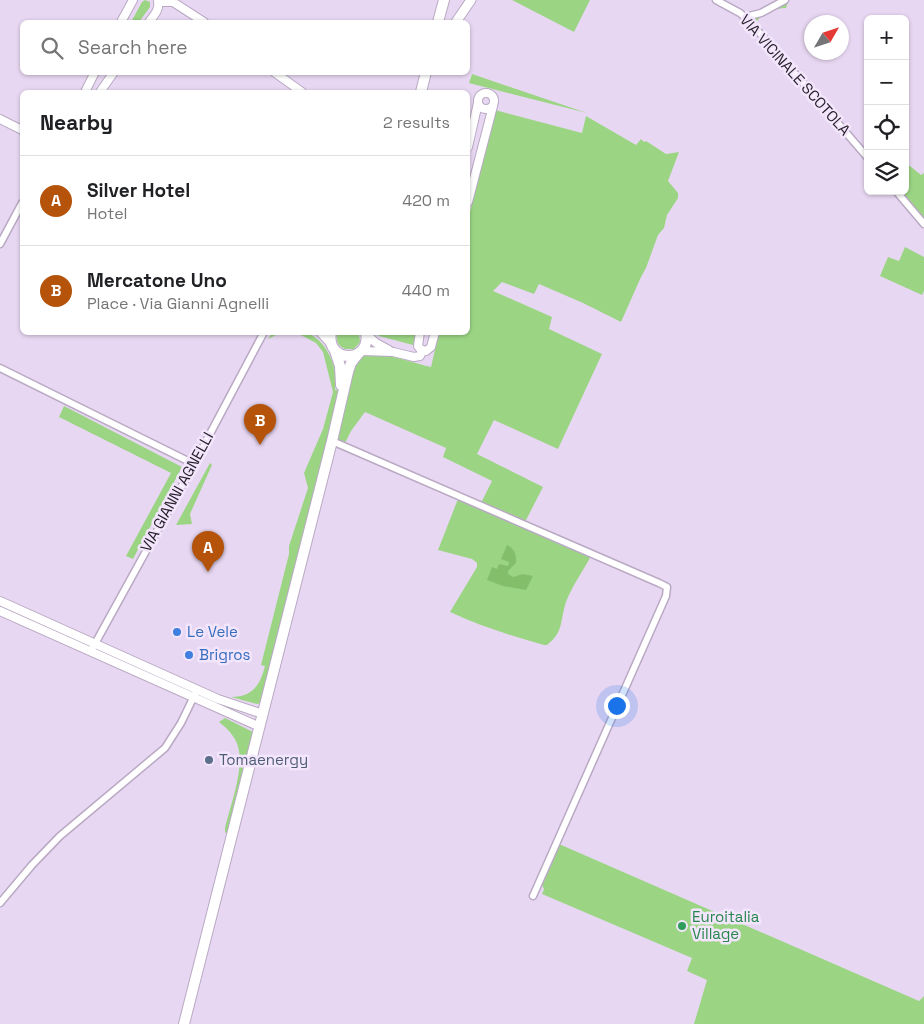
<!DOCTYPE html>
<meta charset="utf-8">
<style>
body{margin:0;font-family:"Space Grotesk",sans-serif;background:#f6f6f6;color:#202124}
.controls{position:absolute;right:15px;top:15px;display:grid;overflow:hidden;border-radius:8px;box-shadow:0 1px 4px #0004}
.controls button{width:45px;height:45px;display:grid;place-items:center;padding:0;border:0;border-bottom:1px solid #e0e0e0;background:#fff;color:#202124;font:25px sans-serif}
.compass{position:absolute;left:804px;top:15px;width:45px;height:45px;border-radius:50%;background:#fff;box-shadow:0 1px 4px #0004;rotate:51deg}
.you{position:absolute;left:616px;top:705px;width:18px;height:18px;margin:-12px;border:4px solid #fff;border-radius:50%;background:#1a73e8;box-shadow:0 0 0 8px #1a73e833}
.badge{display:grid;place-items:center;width:32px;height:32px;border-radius:50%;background:#b45309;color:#fff;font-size:16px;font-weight:700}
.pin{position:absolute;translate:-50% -41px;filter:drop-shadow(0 1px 2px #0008)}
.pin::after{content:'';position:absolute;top:26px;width:18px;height:15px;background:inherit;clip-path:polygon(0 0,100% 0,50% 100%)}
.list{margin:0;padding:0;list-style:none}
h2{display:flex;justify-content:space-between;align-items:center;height:65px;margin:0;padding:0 20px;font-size:21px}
h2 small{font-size:16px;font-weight:400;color:#757577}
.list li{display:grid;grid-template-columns:32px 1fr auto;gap:15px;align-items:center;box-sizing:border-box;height:90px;padding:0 20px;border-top:1px solid #e0e0e0}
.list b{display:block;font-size:19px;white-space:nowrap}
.list p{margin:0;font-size:16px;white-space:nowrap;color:#757577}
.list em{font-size:16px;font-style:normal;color:#757577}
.icon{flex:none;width:28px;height:28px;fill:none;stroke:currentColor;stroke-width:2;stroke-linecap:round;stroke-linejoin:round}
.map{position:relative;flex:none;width:924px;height:1024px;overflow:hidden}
.search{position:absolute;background:#fff;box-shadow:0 1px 4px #0004;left:20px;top:20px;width:450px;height:55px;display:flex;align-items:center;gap:12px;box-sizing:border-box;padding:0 18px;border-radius:8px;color:#757577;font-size:19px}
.panel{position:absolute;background:#fff;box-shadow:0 1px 4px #0004;left:20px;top:90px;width:450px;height:245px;border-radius:8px}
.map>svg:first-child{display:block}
.green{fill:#9bd584}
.forest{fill:#83be6b}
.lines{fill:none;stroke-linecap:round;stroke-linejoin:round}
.minor-casing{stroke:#b9a9c3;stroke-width:9}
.tertiary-casing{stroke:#b9a9c3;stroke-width:10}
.secondary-casing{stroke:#b9a9c3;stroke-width:11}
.primary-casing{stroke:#b9a9c3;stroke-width:12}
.minor{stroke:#fff;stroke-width:6}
.tertiary{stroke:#fff;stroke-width:8}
.secondary{stroke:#fff;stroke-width:9}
.primary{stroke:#fff;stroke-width:10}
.shop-dot{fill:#3f7fe0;stroke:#f3e6fc;stroke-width:2}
.service-dot{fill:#5c6f8a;stroke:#f3e6fc;stroke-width:2}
.leisure-dot{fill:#2e9e5b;stroke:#f3e6fc;stroke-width:2}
.labels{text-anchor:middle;stroke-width:5;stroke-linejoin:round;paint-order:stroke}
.street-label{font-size:15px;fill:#26202a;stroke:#f3e6fc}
.shop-label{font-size:15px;fill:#366cbe;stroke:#f3e6fc;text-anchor:start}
.service-label{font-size:15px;fill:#4e5e75;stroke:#f3e6fc;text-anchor:start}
.leisure-label{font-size:15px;fill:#27864d;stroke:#f3e6fc;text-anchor:start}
</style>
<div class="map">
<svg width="924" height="1024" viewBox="0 0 924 1024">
<rect width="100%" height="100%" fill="#e8d7f2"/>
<path class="green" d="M 145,0 L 150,2 L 150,7 L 139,22 L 131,22 L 142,2 Z
M 512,0 L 590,0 L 574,32 Z
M 788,2 L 786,8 C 777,7 759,15 756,23 L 828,105 L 868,154 L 754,23 L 755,19 Z
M 472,74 L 587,113 L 469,83 Z
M 495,110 L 582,133 L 586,116 L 636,145 L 641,139 L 644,142 L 646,141 L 666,154 L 679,152 L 668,181 L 678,193 L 678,198 L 667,215 L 664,228 L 658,235 L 646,268 L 641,277 L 621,322 L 583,303 L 539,284 L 534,294 L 502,282 L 493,291 L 552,317 L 549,329 L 602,354 L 558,449 L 494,420 L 477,454 L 543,487 L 525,522 L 471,499 L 482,501 L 492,481 L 443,457 L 446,448 L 365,412 L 351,431 L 345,443 L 346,445 L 337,440 L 356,358 C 376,348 409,362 431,367 L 439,333 L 468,332 L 468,220 Z
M 905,162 L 921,175 L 924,173 L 924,220 L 899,191 L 905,191 L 907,188 Z
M 905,247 L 924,257 L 924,291 L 922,295 L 880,276 L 888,257 L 899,261 Z
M 338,332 L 359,333 L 360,342 L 354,349 L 345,349 C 338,346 335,340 338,332 Z
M 272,333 C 280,333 300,330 307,333 C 328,341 339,370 335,390 L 338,390 L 329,434 L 261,703 L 257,704 L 231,697 C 253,697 260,685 265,666 L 261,665 L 289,554 L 289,546 L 308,488 L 304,473 L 323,429 L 333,392 L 323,352 L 316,343 L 297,333 L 278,334 L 268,339 Z
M 374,333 L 416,333 L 413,345 L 379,336 Z
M 64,406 L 182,467 L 133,559 L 126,556 L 171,473 L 59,417 Z
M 210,463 L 212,465 L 190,514 L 192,524 L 176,525 Z
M 458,499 L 591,556 C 583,571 572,586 566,602 C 560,620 564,632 547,645 L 544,645 C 512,636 480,626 450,612 L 477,567 L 477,563 L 472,559 L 438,550 Z
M 225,718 L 253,732 L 227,834 L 225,832 L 225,828 C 230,807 243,772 239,751 C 237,738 229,730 219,722 Z
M 559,844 L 919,1001 L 924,996 L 924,1024 L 694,1024 L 707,980 L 687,971 L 692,958 L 542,894 L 544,889 L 541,883 Z"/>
<path class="forest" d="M 507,545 C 514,548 517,555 516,563 L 508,571 L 508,574 L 513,577 L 523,574 L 533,576 L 526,590 L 503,586 L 487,580 L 492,567 L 497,569 L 499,564 L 508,566 L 509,562 L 501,559 Z"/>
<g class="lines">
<g class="minor-casing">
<path id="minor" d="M 716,0 L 740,13 L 751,23 L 868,158
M 745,17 L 761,13 L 785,0
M 896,191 L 924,224
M 0,244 L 22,203
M 0,368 L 194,464
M 332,441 L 659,583 L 667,587 L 666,596 L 533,896
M 91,651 L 194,464 L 264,332
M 0,903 L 32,865 L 60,836 L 165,748 L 181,723 L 197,690"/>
</g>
<g class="tertiary-casing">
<path id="tertiary" d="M 158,2 L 173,2 L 204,22
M 121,22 L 133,0
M 149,22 C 154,15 160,10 158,0
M 274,72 L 302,92
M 85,92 L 95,72
M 100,92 L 114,72
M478 101a8 8 0 1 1 16 0a8 8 0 1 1-16 0Z
M 0,119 L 22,130
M 468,147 L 478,103
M 468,202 L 493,106
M 320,332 L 331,344
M 420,332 L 418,346 L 421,350 L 426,351 L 431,347 L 435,332
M 367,335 L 376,343 L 389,350
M 362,351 L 393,352 L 414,357 L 420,356 L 423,350
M 0,601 L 218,699 L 263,714
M 0,611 L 260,727"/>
</g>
<g class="secondary-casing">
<path id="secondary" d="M 456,22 L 471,0"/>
</g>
<g class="primary-casing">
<path id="primary" d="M 438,22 L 444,0
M 421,92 L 426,72
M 331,332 C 325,364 372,364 366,332
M 335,351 L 340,366 L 341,385
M 184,1024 L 332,441 L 348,372 L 351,363 L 358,354"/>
</g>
<use href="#minor" class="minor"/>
<use href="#tertiary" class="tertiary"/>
<use href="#secondary" class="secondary"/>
<use href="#primary" class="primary"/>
</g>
<g class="shop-dot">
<circle cx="177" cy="632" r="5"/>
<circle cx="189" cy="655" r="5"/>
</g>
<circle class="service-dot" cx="209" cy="760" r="5"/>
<circle class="leisure-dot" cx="682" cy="926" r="5"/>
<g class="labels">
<g class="street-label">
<text transform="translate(795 75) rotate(48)" y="5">VIA VICINALE SCOTOLA</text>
<text transform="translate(177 492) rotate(-61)" y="5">VIA GIANNI AGNELLI</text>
</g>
<g class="shop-label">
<text x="187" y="637">Le Vele</text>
<text x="199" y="660">Brigros</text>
</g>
<g class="service-label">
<text x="219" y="765">Tomaenergy</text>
</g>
<g class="leisure-label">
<text x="692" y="922">Euroitalia<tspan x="692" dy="17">Village</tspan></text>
</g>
</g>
</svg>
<div class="controls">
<button>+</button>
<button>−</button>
<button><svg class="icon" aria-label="locate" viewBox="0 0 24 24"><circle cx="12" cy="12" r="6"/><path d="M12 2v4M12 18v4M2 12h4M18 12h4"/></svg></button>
<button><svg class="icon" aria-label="layers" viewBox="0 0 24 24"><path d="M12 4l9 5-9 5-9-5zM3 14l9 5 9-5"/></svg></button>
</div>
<svg class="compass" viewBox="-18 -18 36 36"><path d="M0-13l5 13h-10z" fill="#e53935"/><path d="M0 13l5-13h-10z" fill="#757577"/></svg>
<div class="you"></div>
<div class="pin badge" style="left:208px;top:572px">A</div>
<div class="pin badge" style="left:260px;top:445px">B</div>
<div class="search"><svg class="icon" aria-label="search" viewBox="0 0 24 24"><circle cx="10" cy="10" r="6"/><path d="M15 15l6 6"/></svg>Search here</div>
<section class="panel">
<h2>Nearby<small>2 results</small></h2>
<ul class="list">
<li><span class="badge">A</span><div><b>Silver Hotel</b><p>Hotel</p></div><em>420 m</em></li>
<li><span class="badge">B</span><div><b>Mercatone Uno</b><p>Place · Via Gianni Agnelli</p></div><em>440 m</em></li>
</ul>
</section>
</div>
